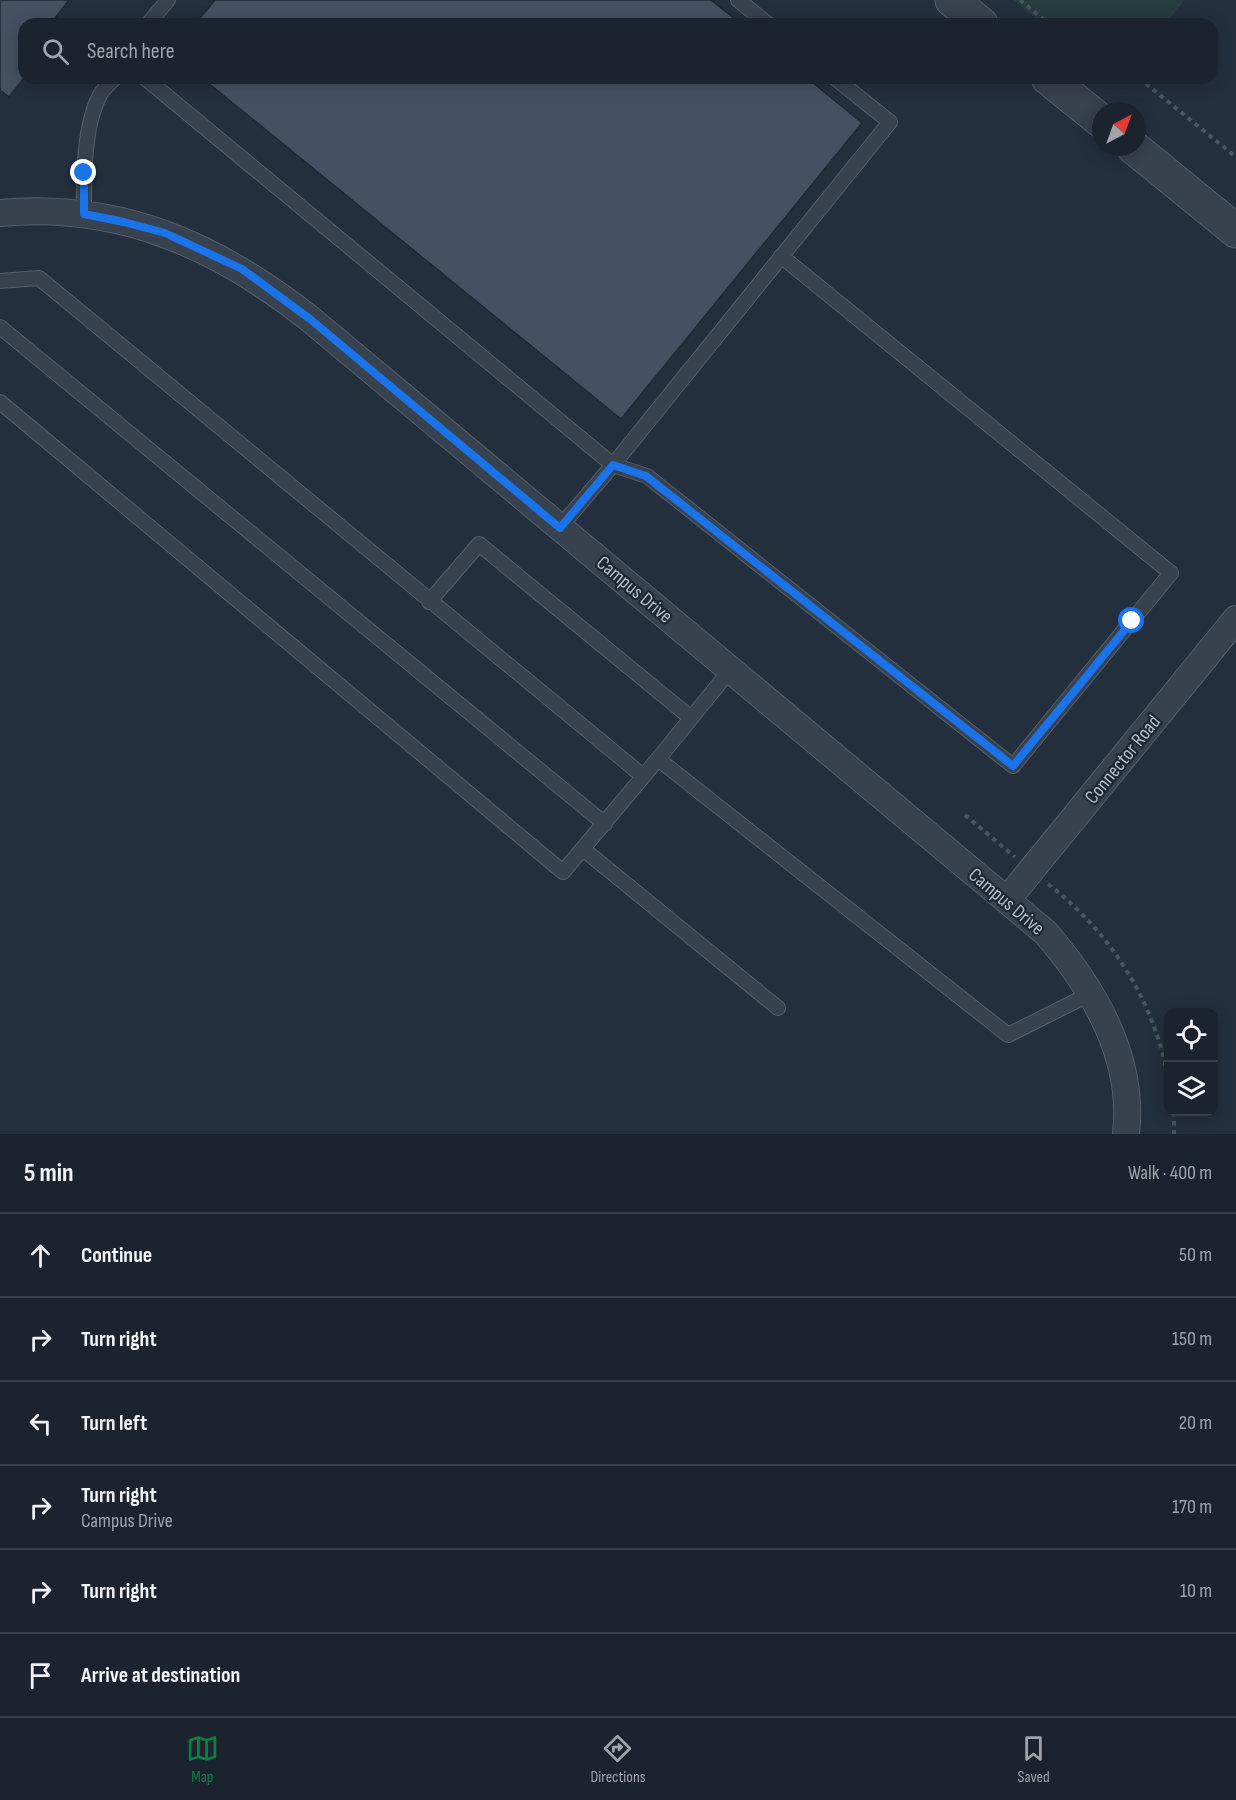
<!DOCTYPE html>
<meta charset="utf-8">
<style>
body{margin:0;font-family:"Sofia Sans Condensed",sans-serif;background:#242b36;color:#f1f3f6}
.controls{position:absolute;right:18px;bottom:18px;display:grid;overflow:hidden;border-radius:12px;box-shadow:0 3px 15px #0003}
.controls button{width:54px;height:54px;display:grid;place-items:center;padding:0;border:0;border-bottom:2px solid #39404a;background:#1b232e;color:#f1f3f6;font:30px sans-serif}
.compass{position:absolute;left:1092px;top:102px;width:54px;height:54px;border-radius:50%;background:#1b232e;box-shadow:0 3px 15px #0003;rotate:41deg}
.stop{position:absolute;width:18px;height:18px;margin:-14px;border:4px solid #1a73e8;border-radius:50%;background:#fff}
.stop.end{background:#1a73e8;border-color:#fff;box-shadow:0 2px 6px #0008}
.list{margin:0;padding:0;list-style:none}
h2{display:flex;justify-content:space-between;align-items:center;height:78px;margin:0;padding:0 24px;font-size:26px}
h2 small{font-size:20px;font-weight:400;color:#a0a4aa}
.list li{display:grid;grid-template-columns:39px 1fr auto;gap:18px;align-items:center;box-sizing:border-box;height:84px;padding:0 24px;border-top:2px solid #39404a}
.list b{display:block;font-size:22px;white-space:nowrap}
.list p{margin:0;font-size:20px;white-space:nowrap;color:#a0a4aa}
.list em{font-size:20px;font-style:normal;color:#a0a4aa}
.icon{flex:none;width:33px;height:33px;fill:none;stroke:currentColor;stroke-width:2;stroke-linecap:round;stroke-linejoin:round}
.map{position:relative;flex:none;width:1236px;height:1134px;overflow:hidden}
.search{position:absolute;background:#1b232e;box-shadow:0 3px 15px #0003;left:18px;right:18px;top:18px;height:66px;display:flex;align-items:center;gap:15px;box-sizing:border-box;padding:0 21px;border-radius:18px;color:#a0a4aa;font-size:22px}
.sheet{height:582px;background:#1b232e}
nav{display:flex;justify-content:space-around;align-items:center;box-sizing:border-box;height:84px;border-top:2px solid #39404a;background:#1b232e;font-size:16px;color:#a0a4aa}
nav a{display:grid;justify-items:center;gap:3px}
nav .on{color:#0b8043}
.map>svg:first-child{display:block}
.green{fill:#263c3f}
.building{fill:#455162;stroke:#1f2835;stroke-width:1.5}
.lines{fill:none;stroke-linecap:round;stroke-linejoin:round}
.service-casing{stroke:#565f6c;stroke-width:16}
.minor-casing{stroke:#565f6c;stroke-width:28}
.tertiary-casing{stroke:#565f6c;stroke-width:35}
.path{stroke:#44595c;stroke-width:4;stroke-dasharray:4.5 4.5;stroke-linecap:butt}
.service{stroke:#38414e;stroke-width:14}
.minor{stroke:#38414e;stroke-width:26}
.tertiary{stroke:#38414e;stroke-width:33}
.route{stroke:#1a73e8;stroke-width:8}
.labels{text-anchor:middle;stroke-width:4.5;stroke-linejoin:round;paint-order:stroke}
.street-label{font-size:20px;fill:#b4bcc9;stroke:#1d2633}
</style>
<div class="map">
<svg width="1236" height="1134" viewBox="0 0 1236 1134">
<rect width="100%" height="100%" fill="#242f3e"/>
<path class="green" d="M 1013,0 L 1185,0 L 1165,24 L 1043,24 Z"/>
<path class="building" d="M 0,0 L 69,0 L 55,18 L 63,24 L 24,24 L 24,78 L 9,97 L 0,90 Z
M 215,0 L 711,0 L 741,24 L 195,24 Z
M 202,78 L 807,78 L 862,123 L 621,419 Z"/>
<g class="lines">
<g class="service-casing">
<path id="service" d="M 738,0 L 768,24
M 148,24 L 168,0
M 145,78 L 613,465 L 560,527
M 84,214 C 84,179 83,127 100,95 C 103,89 110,83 115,78
M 781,256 L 1171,573 L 1013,766 L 647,476 L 613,465 L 890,122 L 835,78
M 0,281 L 39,278 L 643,776
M 0,327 L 605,824
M 0,402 L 563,872 L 658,759
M 429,602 L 479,544 L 691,718
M 731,669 L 658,759 L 1008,1035 L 1092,993
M 583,849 L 778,1008"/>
</g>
<g class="minor-casing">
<path id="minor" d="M 0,213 C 120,202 218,246 310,319 L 1046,933 C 1093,988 1135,1057 1126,1134
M 1007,900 L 1236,619"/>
</g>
<g class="tertiary-casing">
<path id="tertiary" d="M 952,0 L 981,24
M 1048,78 L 1101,121
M 1133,147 L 1236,231"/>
</g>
<path class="path" d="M 1020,0 L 1049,24
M 1139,78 L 1236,157
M 965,815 L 1015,857
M 1048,884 C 1110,932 1154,1000 1168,1078
M 1174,1112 L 1174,1134"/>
<use href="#service" class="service"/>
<use href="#minor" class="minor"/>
<use href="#tertiary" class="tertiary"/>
</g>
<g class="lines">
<path class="route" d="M 84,173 L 84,214 L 124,222 L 165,233 L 242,269 L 310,319 L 560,528 L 613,465 L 646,476 L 1013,766 L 1132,621"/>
</g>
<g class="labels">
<g class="street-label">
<text transform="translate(635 589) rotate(40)" y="7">Campus Drive</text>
<text transform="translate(1122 759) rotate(-51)" y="7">Connector Road</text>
<text transform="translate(1007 901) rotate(40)" y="7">Campus Drive</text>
</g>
</g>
</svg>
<div class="controls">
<button><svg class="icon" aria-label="locate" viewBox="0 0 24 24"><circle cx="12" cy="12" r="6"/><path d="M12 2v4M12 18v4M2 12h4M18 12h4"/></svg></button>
<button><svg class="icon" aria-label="layers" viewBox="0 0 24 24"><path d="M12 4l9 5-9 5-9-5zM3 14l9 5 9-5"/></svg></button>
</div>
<svg class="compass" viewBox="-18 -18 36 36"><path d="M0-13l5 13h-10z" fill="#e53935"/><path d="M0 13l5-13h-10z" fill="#a0a4aa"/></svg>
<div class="stop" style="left:1132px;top:621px"></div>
<div class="stop end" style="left:84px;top:173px"></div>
<div class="search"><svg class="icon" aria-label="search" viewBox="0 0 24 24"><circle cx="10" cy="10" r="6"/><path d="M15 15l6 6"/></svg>Search here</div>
</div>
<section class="sheet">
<h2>5 min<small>Walk · 400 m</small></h2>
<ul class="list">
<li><svg class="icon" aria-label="ahead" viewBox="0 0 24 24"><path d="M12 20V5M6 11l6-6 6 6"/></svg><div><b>Continue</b></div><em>50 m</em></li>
<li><svg class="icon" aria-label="right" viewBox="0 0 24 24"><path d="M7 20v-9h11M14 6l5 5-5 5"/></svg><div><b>Turn right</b></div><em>150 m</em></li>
<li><svg class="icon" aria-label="left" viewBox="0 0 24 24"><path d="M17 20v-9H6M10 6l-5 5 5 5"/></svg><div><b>Turn left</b></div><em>20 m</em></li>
<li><svg class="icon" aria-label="right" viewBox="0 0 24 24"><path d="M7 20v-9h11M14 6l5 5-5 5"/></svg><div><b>Turn right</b><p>Campus Drive</p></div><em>170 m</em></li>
<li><svg class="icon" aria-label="right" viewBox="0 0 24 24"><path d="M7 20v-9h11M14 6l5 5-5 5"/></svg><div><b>Turn right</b></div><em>10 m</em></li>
<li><svg class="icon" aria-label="arrive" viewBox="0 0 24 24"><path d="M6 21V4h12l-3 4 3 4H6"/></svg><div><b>Arrive at destination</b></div></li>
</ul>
</section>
<nav>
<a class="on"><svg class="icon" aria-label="map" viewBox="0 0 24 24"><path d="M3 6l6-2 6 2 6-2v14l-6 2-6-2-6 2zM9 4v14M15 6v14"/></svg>Map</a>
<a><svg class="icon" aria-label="directions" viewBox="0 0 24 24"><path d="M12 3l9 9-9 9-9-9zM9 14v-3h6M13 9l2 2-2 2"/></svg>Directions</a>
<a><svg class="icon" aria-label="saved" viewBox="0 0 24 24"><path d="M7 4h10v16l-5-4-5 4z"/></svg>Saved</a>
</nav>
